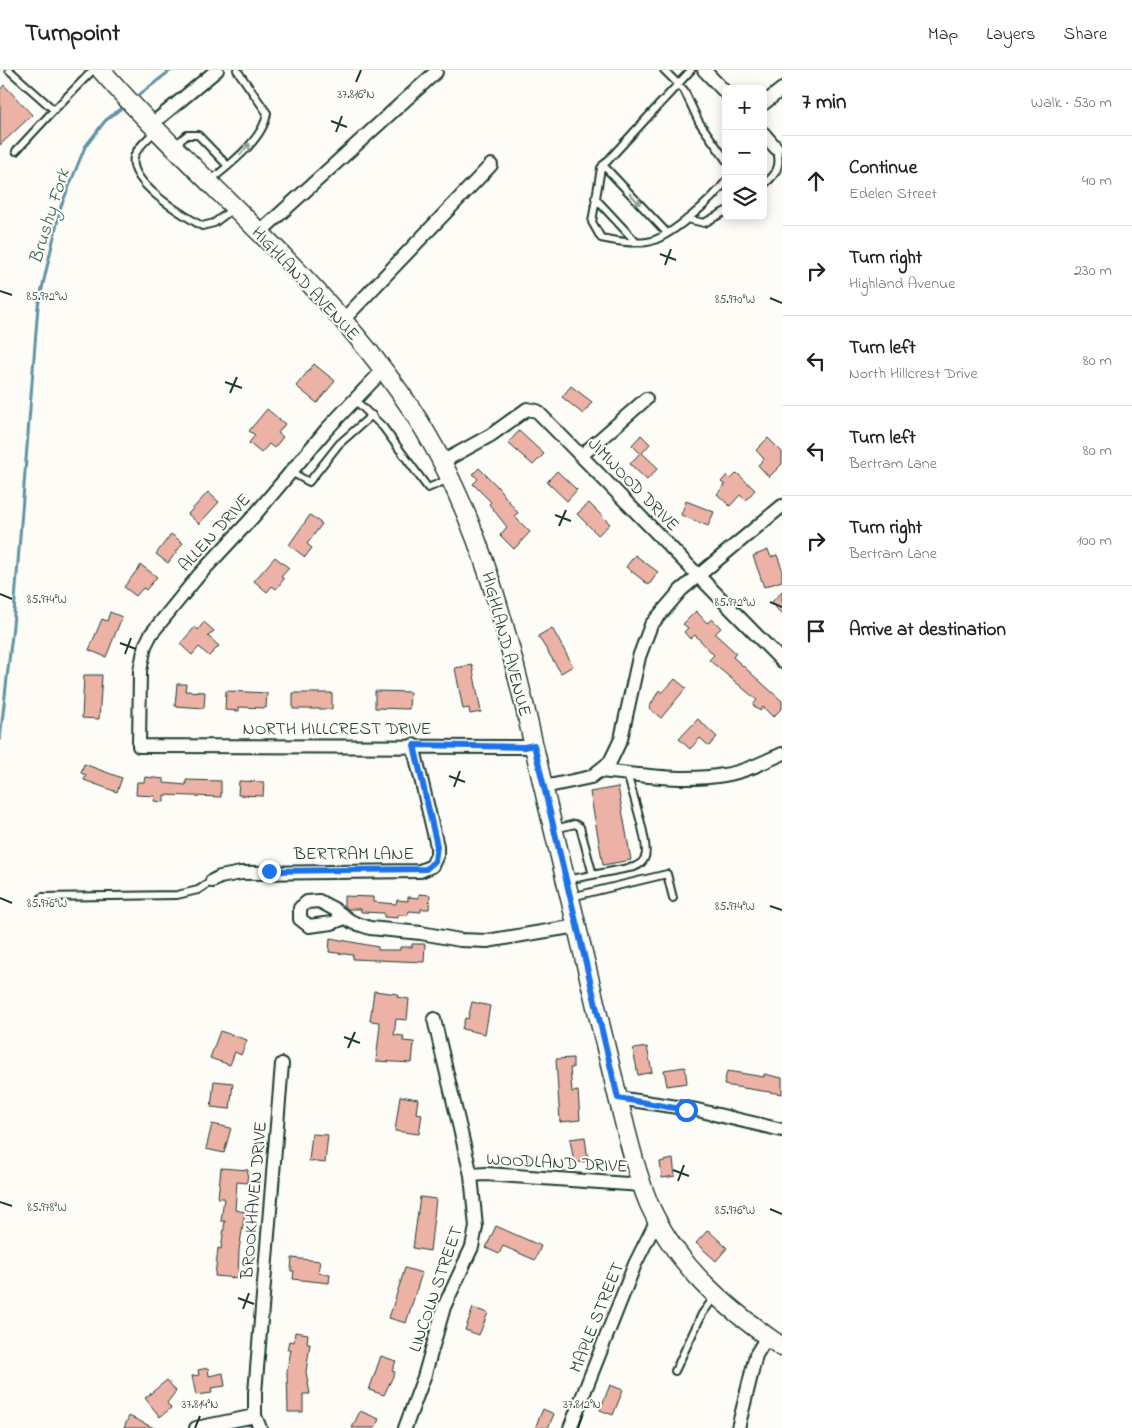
<!DOCTYPE html>
<meta charset="utf-8">
<style>
body{margin:0;font-family:"Indie Flower",sans-serif;background:#f2f2f2;color:#222}
.controls{position:absolute;right:15px;top:15px;display:grid;overflow:hidden;border-radius:8px;box-shadow:0 2px 12px #0003}
.controls button{width:45px;height:45px;display:grid;place-items:center;padding:0;border:0;border-bottom:1px solid #e0e0e0;background:#fff;color:#222;font:25px sans-serif}
.stop{position:absolute;width:15px;height:15px;margin:-11px;border:4px solid #1a73e8;border-radius:50%;background:#fff}
.stop.end{background:#1a73e8;border-color:#fff;box-shadow:0 1px 5px #0008}
.list{margin:0;padding:0;list-style:none}
h2{display:flex;justify-content:space-between;align-items:center;height:65px;margin:0;padding:0 20px;font-size:21px}
h2 small{font-size:16px;font-weight:400;color:#767676}
.list li{display:grid;grid-template-columns:32px 1fr auto;gap:15px;align-items:center;box-sizing:border-box;height:90px;padding:0 20px;border-top:1px solid #e0e0e0}
.list b{display:block;font-size:19px;white-space:nowrap}
.list p{margin:0;font-size:16px;white-space:nowrap;color:#767676}
.list em{font-size:16px;font-style:normal;color:#767676}
.icon{flex:none;width:28px;height:28px;fill:none;stroke:currentColor;stroke-width:2;stroke-linecap:round;stroke-linejoin:round}
.map{position:relative;flex:none;width:782px;height:1358px;overflow:hidden}
header{display:flex;align-items:center;gap:30px;box-sizing:border-box;height:70px;padding:0 25px;background:#fff;border-bottom:1px solid #e0e0e0}
header strong{font-size:24px}
nav{display:flex;gap:28px;margin-inline-start:auto;font-size:18px}
main{display:flex}
aside{flex:1;background:#fff}
.map>svg:first-child{display:block}
.lines{fill:none;stroke-linecap:round;stroke-linejoin:round}
.stream{stroke:#6093a3;stroke-width:3}
.building{fill:#ecb2a6;stroke:#1f3d34}
.lane-casing{stroke:#1f3d34;stroke-width:10}
.street-casing{stroke:#1f3d34;stroke-width:16}
.secondary-casing{stroke:#1f3d34;stroke-width:21}
.lane{stroke:#fdfcf7;stroke-width:6}
.street{stroke:#fdfcf7;stroke-width:12}
.secondary{stroke:#fdfcf7;stroke-width:18}
.oneway{stroke:#8e9c96}
.route{stroke:#1a73e8;stroke-width:6}
.ticks{fill:none;stroke:#1f3d34;stroke-width:2}
.labels{text-anchor:middle;stroke-width:4;stroke-linejoin:round;paint-order:stroke}
.street-label{font-size:18px;fill:#1f3d34;stroke:#fdfcf7}
.water-label{font-size:19px;font-style:italic;fill:#3a6162;stroke:#fdfcf7}
.ticks-label{font-size:12px;text-anchor:middle;fill:#1f3d34;stroke:#fdfcf7;stroke-width:4;stroke-linejoin:round;paint-order:stroke}
</style>
<header>
<strong>Turnpoint</strong>
<nav><a>Map</a><a>Layers</a><a>Share</a></nav>
</header>
<main>
<div class="map">
<svg width="782" height="1358" viewBox="0 0 782 1358">
<rect width="100%" height="100%" fill="#fdfcf7"/>
<filter id="ink" filterUnits="userSpaceOnUse"><feTurbulence type="fractalNoise" baseFrequency=".02" numOctaves="2"/><feDisplacementMap in="SourceGraphic" scale="10" xChannelSelector="R" yChannelSelector="G"/><feConvolveMatrix kernelMatrix="1 2 1 2 8 2 1 2 1" color-interpolation-filters="sRGB"/></filter>
<g filter="url(#ink)">
<g class="lines">
<path class="stream" d="M 134,29 L 171,0
M 0,669 L 13,556 L 38,236 L 61,136 L 85,77 L 105,51 L 125,35"/>
</g>
<path class="building" d="M 4,15 L 32,45 L 0,75 L 0,20 Z
M 314,294 L 335,311 L 317,333 L 296,316 Z
M 571,316 L 592,332 L 583,344 L 562,327 Z
M 267,339 L 285,354 L 278,363 L 283,367 L 274,378 L 269,374 L 261,383 L 249,373 L 255,365 L 249,361 Z
M 519,361 L 544,384 L 533,395 L 508,373 Z
M 641,365 L 650,374 L 642,383 L 658,398 L 647,410 L 630,394 L 640,383 L 632,375 Z
M 768,368 L 782,382 L 782,394 L 769,407 L 758,395 L 764,389 L 756,380 Z
M 479,398 L 497,416 L 518,443 L 514,446 L 530,462 L 514,479 L 500,465 L 507,457 L 489,434 L 491,432 L 473,414 L 478,409 L 473,404 Z
M 557,401 L 577,420 L 567,431 L 547,412 Z
M 737,403 L 755,420 L 746,430 L 740,425 L 730,436 L 717,424 L 725,415 L 721,412 L 727,405 L 731,409 Z
M 208,422 L 219,432 L 199,454 L 188,444 Z
M 686,431 L 714,442 L 708,456 L 681,445 Z
M 589,433 L 610,454 L 598,465 L 577,444 Z
M 310,445 L 322,454 L 307,474 L 312,478 L 305,487 L 289,475 Z
M 171,464 L 183,473 L 168,493 L 156,484 Z
M 768,480 L 771,487 L 777,485 L 782,499 L 782,511 L 764,517 L 753,486 Z
M 635,485 L 658,502 L 649,515 L 626,497 Z
M 275,487 L 289,498 L 281,507 L 284,509 L 276,519 L 272,516 L 267,522 L 254,511 Z
M 141,495 L 157,507 L 146,520 L 143,518 L 136,526 L 124,517 Z
M 782,521 L 782,544 L 771,533 Z
M 696,541 L 707,553 L 712,549 L 721,558 L 715,564 L 736,583 L 733,587 L 782,631 L 782,638 L 773,647 L 763,637 L 760,641 L 753,635 L 757,630 L 709,590 L 714,585 L 695,565 L 690,569 L 684,562 L 688,558 L 683,554 Z
M 110,542 L 122,547 L 106,587 L 89,580 L 102,549 L 107,551 Z
M 204,552 L 214,561 L 208,566 L 219,576 L 209,586 L 199,577 L 192,585 L 180,574 L 195,557 L 198,560 Z
M 552,558 L 573,596 L 561,603 L 538,566 Z
M 472,595 L 481,642 L 470,644 L 469,638 L 463,639 L 455,598 Z
M 84,605 L 102,605 L 99,649 L 82,648 Z
M 675,609 L 686,618 L 661,648 L 649,638 L 659,620 L 662,623 Z
M 177,614 L 186,614 L 185,621 L 205,622 L 204,638 L 175,636 Z
M 226,621 L 267,623 L 266,638 L 239,637 L 239,641 L 225,640 Z
M 375,621 L 410,622 L 409,639 L 375,638 Z
M 293,623 L 332,623 L 332,639 L 293,639 Z
M 698,649 L 717,667 L 709,676 L 700,668 L 690,679 L 679,669 Z
M 84,694 L 122,708 L 117,722 L 84,710 L 86,705 L 81,703 Z
M 145,707 L 164,709 L 164,713 L 186,715 L 186,710 L 221,711 L 221,727 L 164,725 L 164,732 L 154,731 L 155,726 L 136,725 L 137,712 L 144,712 Z
M 239,711 L 264,712 L 263,726 L 238,725 Z
M 618,717 L 631,790 L 603,795 L 590,722 Z
M 419,824 L 430,825 L 429,839 L 421,839 L 421,842 L 409,841 L 408,845 L 398,845 L 398,848 L 384,847 L 384,843 L 361,842 L 361,839 L 348,839 L 344,836 L 344,826 L 373,827 L 373,832 L 396,834 L 397,830 L 408,831 L 408,827 L 419,828 Z
M 330,868 L 378,877 L 378,880 L 400,880 L 400,877 L 412,877 L 412,874 L 425,874 L 424,892 L 353,889 L 353,885 L 329,882 Z
M 374,921 L 398,924 L 397,927 L 409,929 L 407,950 L 396,949 L 394,965 L 404,966 L 403,971 L 414,972 L 412,993 L 376,991 L 380,955 L 379,952 L 370,951 Z
M 472,932 L 490,936 L 485,964 L 462,959 L 465,948 L 468,949 Z
M 220,961 L 247,970 L 241,985 L 235,982 L 230,995 L 210,988 Z
M 647,977 L 652,1002 L 638,1005 L 633,979 Z
M 573,988 L 573,998 L 570,998 L 572,1022 L 578,1021 L 580,1050 L 560,1052 L 556,989 Z
M 685,997 L 687,1013 L 667,1016 L 664,1000 Z
M 727,1001 L 764,1007 L 764,1004 L 782,1008 L 782,1024 L 724,1015 Z
M 214,1011 L 233,1013 L 230,1039 L 211,1037 Z
M 400,1026 L 418,1029 L 416,1043 L 422,1044 L 419,1064 L 395,1061 Z
M 212,1054 L 231,1058 L 224,1083 L 206,1079 Z
M 312,1064 L 328,1065 L 325,1093 L 309,1091 Z
M 585,1067 L 588,1091 L 574,1093 L 570,1069 Z
M 673,1089 L 675,1106 L 662,1108 L 660,1092 Z
M 221,1098 L 248,1100 L 247,1113 L 237,1112 L 235,1140 L 245,1142 L 239,1180 L 238,1208 L 215,1206 L 218,1178 L 221,1179 L 225,1151 L 221,1151 L 224,1128 L 218,1128 Z
M 420,1127 L 436,1129 L 430,1181 L 413,1178 Z
M 496,1156 L 541,1176 L 535,1190 L 503,1176 L 499,1184 L 486,1178 Z
M 708,1160 L 727,1178 L 716,1191 L 696,1173 Z
M 292,1188 L 320,1191 L 318,1203 L 330,1204 L 329,1213 L 293,1209 L 294,1201 L 291,1201 Z
M 405,1198 L 422,1203 L 406,1253 L 389,1248 Z
M 473,1238 L 488,1243 L 479,1265 L 465,1260 Z
M 295,1262 L 308,1264 L 307,1274 L 310,1274 L 306,1302 L 310,1324 L 303,1324 L 303,1342 L 288,1342 L 287,1302 L 291,1280 L 287,1280 L 289,1271 L 294,1272 Z
M 381,1286 L 396,1291 L 392,1301 L 395,1302 L 384,1325 L 369,1320 Z
M 208,1298 L 209,1306 L 223,1303 L 225,1316 L 211,1318 L 212,1323 L 196,1325 L 192,1306 L 199,1305 L 198,1300 Z
M 167,1310 L 176,1321 L 167,1333 L 171,1338 L 160,1347 L 145,1328 Z
M 610,1315 L 623,1320 L 613,1345 L 600,1340 Z
M 543,1339 L 554,1344 L 548,1358 L 535,1358 Z
M 360,1341 L 379,1349 L 375,1358 L 352,1358 Z
M 129,1346 L 154,1358 L 124,1358 Z"/>
<g class="lines">
<g class="lane-casing">
<path id="lane" d="M 9,0 L 54,40 L 93,0
M 664,0 L 684,20 L 699,52 L 726,90
M 691,0 L 601,98 L 592,152 L 601,168 C 615,171 632,174 647,172 C 669,169 713,129 726,111
M 156,60 C 150,67 136,78 134,87 C 128,113 182,144 202,156 L 214,153 L 234,138
M 174,76 L 187,65 L 198,65 L 228,96
M 16,81 L 54,40
M 603,95 L 667,163
M 210,111 C 229,95 264,69 267,43 L 237,0
M 763,115 C 777,105 782,94 776,78
M 595,128 L 636,172
M 687,149 L 704,153 L 726,141
M 354,329 L 383,357 L 428,418 L 449,409
M 291,402 L 309,412 L 339,374 L 372,345
M 555,759 L 575,754 L 580,757 L 593,805
M 566,810 L 634,797 C 639,795 643,793 645,787 C 650,776 631,718 627,704
M 42,827 L 177,825 L 198,820 L 212,811
M 571,827 L 667,804 L 673,828
M 675,1301 L 702,1244 L 716,1225"/>
</g>
<g class="street-casing">
<path id="street" d="M 704,0 L 726,23
M 763,34 L 782,19
M 152,54 L 217,0
M 763,63 L 776,78
M 259,163 L 436,2
M 342,251 L 491,95
M 383,300 L 327,359 L 253,447 L 199,505 L 151,564 L 145,576 L 140,601 L 139,676 L 524,677 L 534,675
M 582,385 L 646,329
M 442,392 L 491,365 L 527,339 L 537,341 L 782,591
M 601,701 C 642,705 684,712 724,705 C 744,702 764,692 782,684
M 544,717 L 591,707 L 610,692 L 621,669 L 639,587 L 651,555 L 681,520 L 782,436
M 212,811 L 220,807 L 241,803 L 420,801 L 432,796 L 437,785 L 437,776 L 413,675
M 345,848 L 332,853 L 309,856 L 300,849 L 300,838 L 307,832 L 319,831 L 334,839 L 352,852 L 370,858 L 421,863 L 460,870 L 487,871 L 577,856
M 618,1028 L 697,1040 L 782,1060
M 471,1105 L 486,1104 L 642,1115
M 196,1358 L 255,1346
M 260,1358 L 255,1346 L 255,1323 L 282,994
M 405,1358 L 424,1307 L 444,1237 L 472,1177 L 476,1157 L 471,1105 L 434,949
M 570,1358 L 635,1194 L 657,1150
M 738,1358 L 756,1285 L 767,1267"/>
</g>
<g class="secondary-casing">
<path id="secondary" d="M 101,0 C 201,114 325,210 410,337 C 485,450 513,585 543,716 C 568,820 593,924 618,1028 C 627,1063 635,1100 649,1134 C 676,1196 727,1239 782,1277"/>
</g>
<use href="#lane" class="lane"/>
<use href="#street" class="street"/>
<use href="#secondary" class="secondary"/>
</g>
<defs><path id="oneway-shaft" d="M-6 0H5M1.5-3L5.5 0L1.5 3" fill="none" stroke-width="1.6" stroke-linecap="round" stroke-linejoin="round" transform="scale(1.25)"/></defs>
<g class="oneway">
<use href="#oneway-shaft" transform="translate(245 79) rotate(-48)"/>
<use href="#oneway-shaft" transform="translate(635 129) rotate(46)"/>
</g>
</g>
<g class="lines" filter="url(#ink)">
<path class="route" d="M 269,801 L 426,799 L 435,791 L 437,776 L 414,675 L 524,677 L 534,675 L 618,1028 L 686,1040"/>
</g>
<path class="ticks" d="M 356,12 L 361,0M 331,51 L 347,57M 336,62 L 342,46M 660,184 L 676,190M 665,195 L 671,179M 0,221 L 12,225M 770,228 L 782,233M 225,312 L 242,318M 230,323 L 237,307M 555,445 L 571,451M 559,456 L 566,440M 0,524 L 12,529M 770,532 L 782,537M 120,573 L 136,579M 125,584 L 131,568M 449,706 L 465,712M 454,717 L 460,701M 0,828 L 12,833M 770,836 L 782,840M 344,967 L 360,973M 348,978 L 355,962M 673,1100 L 689,1106M 678,1111 L 684,1095M 0,1132 L 12,1136M 770,1139 L 782,1144M 238,1228 L 254,1234M 243,1239 L 249,1223M 195,1358 L 200,1346M 578,1358 L 582,1346"/>
<g class="labels">
<g class="street-label">
<text transform="translate(306 213) rotate(47)" y="6">HIGHLAND AVENUE</text>
<text transform="translate(634 414) rotate(46)" y="6">JIMWOOD DRIVE</text>
<text transform="translate(214 462) rotate(-48)" y="6">ALLEN DRIVE</text>
<text transform="translate(507 574) rotate(75)" y="6">HIGHLAND AVENUE</text>
<text x="337" y="664">NORTH HILLCREST DRIVE</text>
<text x="354" y="789">BERTRAM LANE</text>
<text transform="translate(557 1092) rotate(3)" y="6">WOODLAND DRIVE</text>
<text transform="translate(253 1130) rotate(-85)" y="6">BROOKHAVEN DRIVE</text>
<text transform="translate(435 1219) rotate(-71)" y="6">LINCOLN STREET</text>
<text transform="translate(596 1247) rotate(-68)" y="6">MAPLE STREET</text>
</g>
<g class="water-label">
<text transform="translate(48 146) rotate(-73)" y="7">Brushy Fork</text>
</g>
</g>
<g class="ticks-label">
<text x="356" y="28">37.816°N</text>
<text x="47" y="230">85.972°W</text>
<text x="735" y="233">85.970°W</text>
<text x="47" y="533">85.974°W</text>
<text x="735" y="536">85.972°W</text>
<text x="47" y="837">85.976°W</text>
<text x="735" y="840">85.974°W</text>
<text x="47" y="1141">85.978°W</text>
<text x="735" y="1144">85.976°W</text>
<text x="200" y="1338">37.814°N</text>
<text x="582" y="1338">37.812°N</text>
</g>
</svg>
<div class="controls">
<button>+</button>
<button>−</button>
<button><svg class="icon" aria-label="layers" viewBox="0 0 24 24"><path d="M12 4l9 5-9 5-9-5zM3 14l9 5 9-5"/></svg></button>
</div>
<div class="stop" style="left:686px;top:1040px"></div>
<div class="stop end" style="left:269px;top:801px"></div>
</div>
<aside>
<h2>7 min<small>Walk · 530 m</small></h2>
<ul class="list">
<li><svg class="icon" aria-label="ahead" viewBox="0 0 24 24"><path d="M12 20V5M6 11l6-6 6 6"/></svg><div><b>Continue</b><p>Edelen Street</p></div><em>40 m</em></li>
<li><svg class="icon" aria-label="right" viewBox="0 0 24 24"><path d="M7 20v-9h11M14 6l5 5-5 5"/></svg><div><b>Turn right</b><p>Highland Avenue</p></div><em>230 m</em></li>
<li><svg class="icon" aria-label="left" viewBox="0 0 24 24"><path d="M17 20v-9H6M10 6l-5 5 5 5"/></svg><div><b>Turn left</b><p>North Hillcrest Drive</p></div><em>80 m</em></li>
<li><svg class="icon" aria-label="left" viewBox="0 0 24 24"><path d="M17 20v-9H6M10 6l-5 5 5 5"/></svg><div><b>Turn left</b><p>Bertram Lane</p></div><em>80 m</em></li>
<li><svg class="icon" aria-label="right" viewBox="0 0 24 24"><path d="M7 20v-9h11M14 6l5 5-5 5"/></svg><div><b>Turn right</b><p>Bertram Lane</p></div><em>100 m</em></li>
<li><svg class="icon" aria-label="arrive" viewBox="0 0 24 24"><path d="M6 21V4h12l-3 4 3 4H6"/></svg><div><b>Arrive at destination</b></div></li>
</ul>
</aside>
</main>
